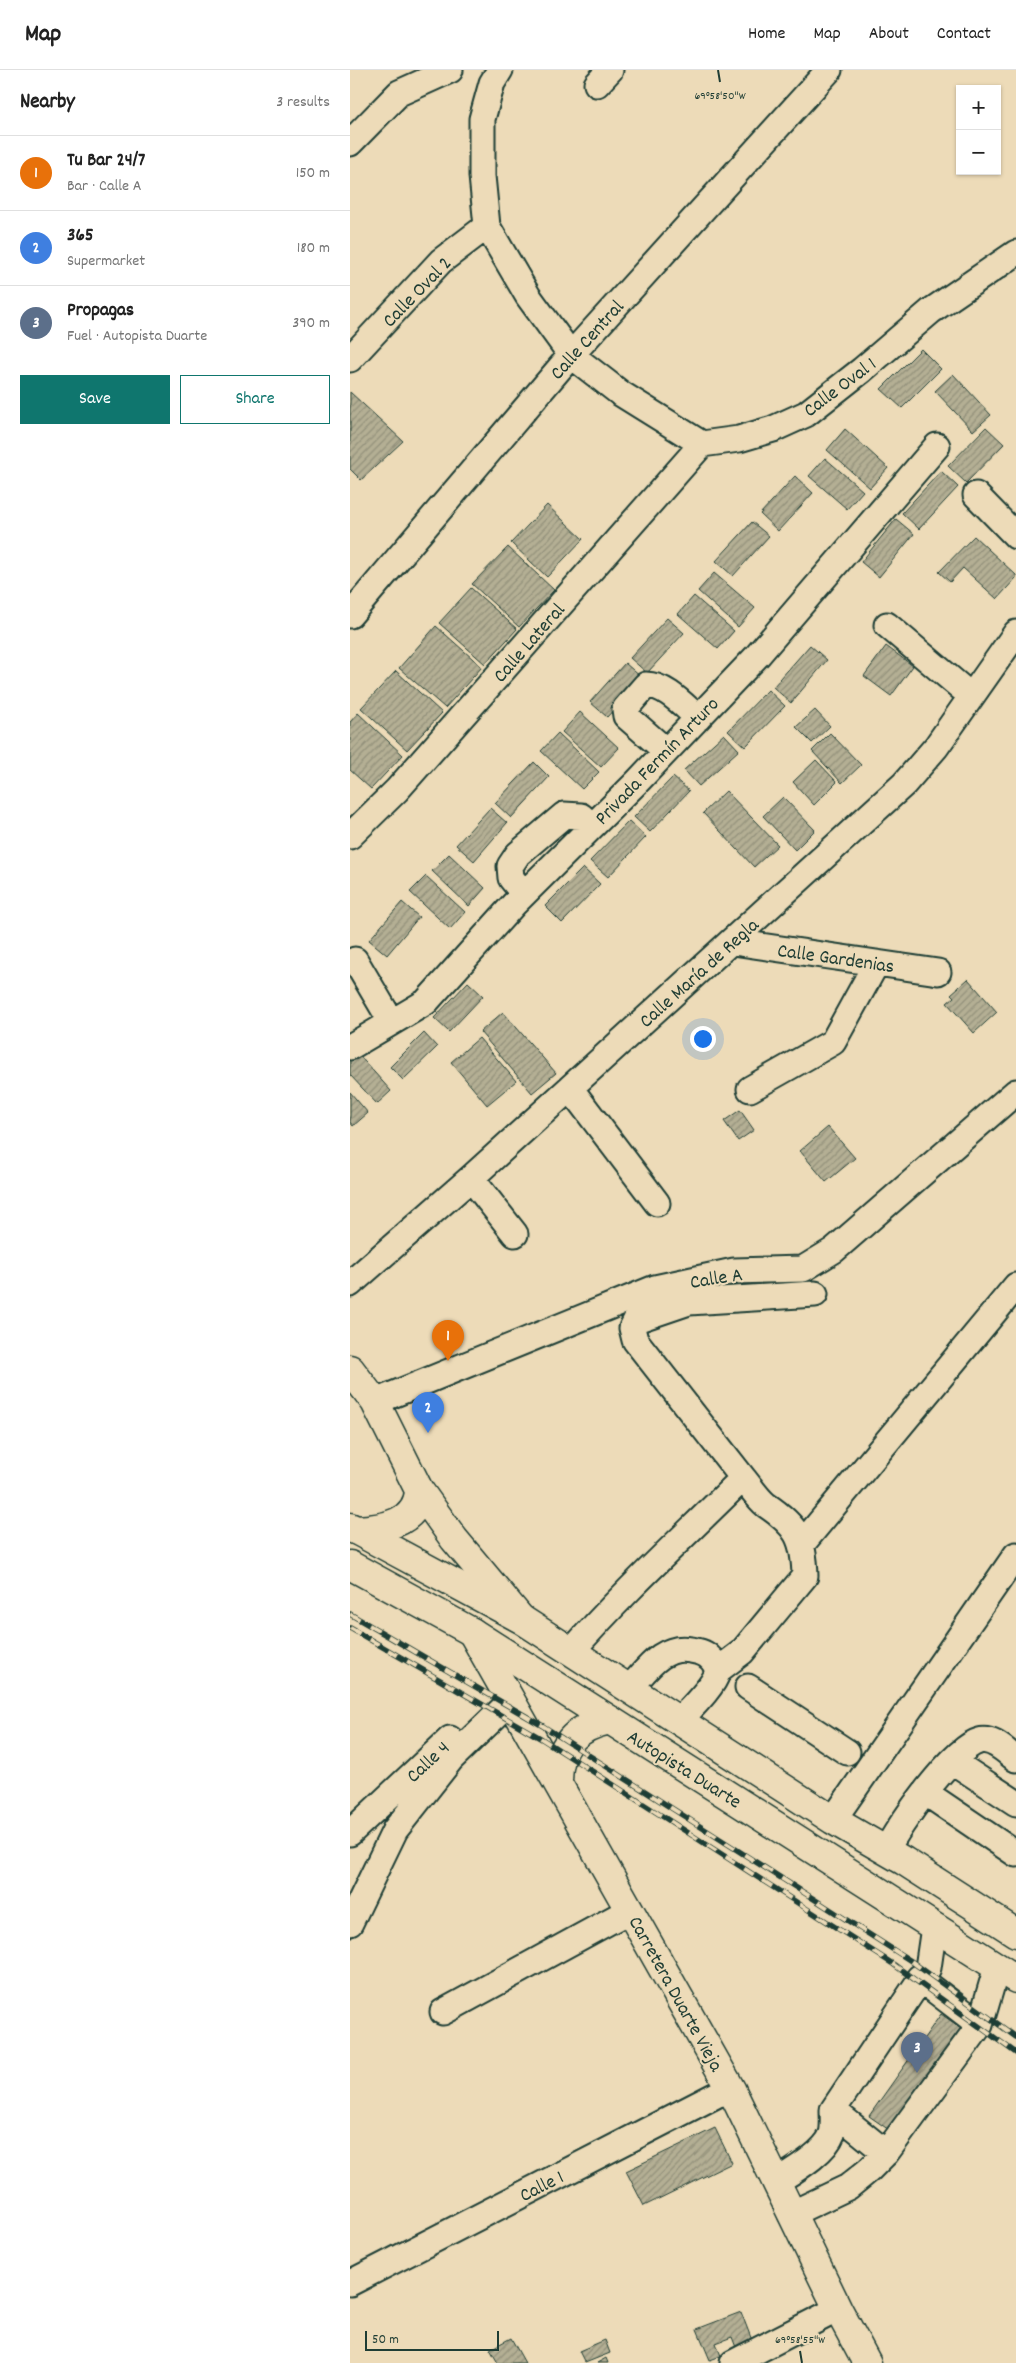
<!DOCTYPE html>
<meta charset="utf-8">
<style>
body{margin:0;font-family:Dekko,sans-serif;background:#f6f6f6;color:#222}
.controls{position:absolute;right:15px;top:15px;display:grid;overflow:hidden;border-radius:0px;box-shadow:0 1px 4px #0004}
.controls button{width:45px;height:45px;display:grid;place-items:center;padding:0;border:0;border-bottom:1px solid #e0e0e0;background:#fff;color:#222;font:25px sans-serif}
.scale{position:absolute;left:15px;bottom:12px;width:134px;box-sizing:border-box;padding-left:5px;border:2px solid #1f3d34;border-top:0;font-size:14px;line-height:18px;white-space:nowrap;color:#1f3d34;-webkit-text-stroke:4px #eddbb8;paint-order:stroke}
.you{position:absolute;left:352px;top:968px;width:18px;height:18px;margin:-12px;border:4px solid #fff;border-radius:50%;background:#1a73e8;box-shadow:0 0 0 8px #1a73e833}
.badge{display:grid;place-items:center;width:32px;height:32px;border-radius:50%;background:#0f766e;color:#fff;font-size:16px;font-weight:700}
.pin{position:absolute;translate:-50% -41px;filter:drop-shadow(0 1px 2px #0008)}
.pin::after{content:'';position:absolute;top:26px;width:18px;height:15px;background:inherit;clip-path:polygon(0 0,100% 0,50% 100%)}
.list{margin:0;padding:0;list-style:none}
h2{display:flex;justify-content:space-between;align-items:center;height:65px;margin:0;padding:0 20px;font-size:21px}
h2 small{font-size:16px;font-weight:400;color:#767676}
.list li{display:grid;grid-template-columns:32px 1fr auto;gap:15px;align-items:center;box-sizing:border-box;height:75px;padding:0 20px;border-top:1px solid #e0e0e0}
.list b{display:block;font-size:19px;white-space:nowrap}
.list p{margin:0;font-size:16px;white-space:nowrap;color:#767676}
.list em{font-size:16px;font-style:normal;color:#767676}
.actions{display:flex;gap:10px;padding:15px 20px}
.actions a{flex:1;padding:11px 0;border:1px solid #0f766e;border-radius:0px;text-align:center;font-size:18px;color:#0f766e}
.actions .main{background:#0f766e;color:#fff}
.map{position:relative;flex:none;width:666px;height:2293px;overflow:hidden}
header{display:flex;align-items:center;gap:30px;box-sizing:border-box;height:70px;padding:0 25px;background:#fff;border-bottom:1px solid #e0e0e0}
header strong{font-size:24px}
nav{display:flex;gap:28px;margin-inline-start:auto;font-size:18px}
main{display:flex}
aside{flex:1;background:#fff}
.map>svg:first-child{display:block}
.building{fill:url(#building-hatch);stroke:#1f3d34}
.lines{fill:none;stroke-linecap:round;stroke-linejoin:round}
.minor-casing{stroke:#1f3d34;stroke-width:29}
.major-casing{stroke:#1f3d34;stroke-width:31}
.highway-casing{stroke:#1f3d34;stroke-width:31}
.minor{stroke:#eddbb8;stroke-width:25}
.major{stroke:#eddbb8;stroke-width:28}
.highway{stroke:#eddbb8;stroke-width:28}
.rail-casing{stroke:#1f3d34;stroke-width:5.5}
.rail{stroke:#eddbb8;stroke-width:4;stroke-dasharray:11;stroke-linecap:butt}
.ticks{fill:none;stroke:#1f3d34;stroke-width:2}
.labels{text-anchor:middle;stroke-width:4;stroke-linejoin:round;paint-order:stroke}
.street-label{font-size:20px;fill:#1f3d34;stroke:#eddbb8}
.ticks-label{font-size:12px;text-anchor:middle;fill:#1f3d34;stroke:#eddbb8;stroke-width:4;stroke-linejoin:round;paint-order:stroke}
</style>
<header>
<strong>Map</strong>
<nav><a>Home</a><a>Map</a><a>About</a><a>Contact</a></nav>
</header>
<main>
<aside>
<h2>Nearby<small>3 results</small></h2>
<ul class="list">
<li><span class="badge" style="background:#e8710a">1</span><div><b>Tu Bar 24/7</b><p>Bar · Calle A</p></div><em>150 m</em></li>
<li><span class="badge" style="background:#3f7fe0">2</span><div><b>365</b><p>Supermarket</p></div><em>180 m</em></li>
<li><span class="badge" style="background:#5c6f8a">3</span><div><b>Propagas</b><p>Fuel · Autopista Duarte</p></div><em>390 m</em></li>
</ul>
<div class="actions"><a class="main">Save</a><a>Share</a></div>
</aside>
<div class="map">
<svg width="666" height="2293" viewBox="0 0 666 2293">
<defs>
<pattern id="building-hatch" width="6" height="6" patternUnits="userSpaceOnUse" patternTransform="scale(1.25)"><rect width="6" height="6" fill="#b4af94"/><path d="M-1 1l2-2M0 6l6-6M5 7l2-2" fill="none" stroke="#92907a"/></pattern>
</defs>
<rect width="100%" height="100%" fill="#eddbb8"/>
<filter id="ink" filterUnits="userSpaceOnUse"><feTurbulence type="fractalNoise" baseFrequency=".02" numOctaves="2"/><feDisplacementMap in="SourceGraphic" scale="10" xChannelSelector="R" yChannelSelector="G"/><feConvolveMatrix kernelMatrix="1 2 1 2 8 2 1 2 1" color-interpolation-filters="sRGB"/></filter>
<g filter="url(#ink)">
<path class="building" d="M 571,279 L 591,299 L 552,338 L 531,319 Z
M 603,304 L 641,345 L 623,361 L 585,321 Z
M 0,322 L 53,371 L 11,410 L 0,399 Z
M 636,357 L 654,374 L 616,413 L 598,396 Z
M 495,359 L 538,398 L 520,418 L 477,380 Z
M 475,388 L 513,421 L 497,439 L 459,406 Z
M 591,401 L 608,417 L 569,459 L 552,443 Z
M 445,406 L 463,423 L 428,461 L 410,444 Z
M 197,435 L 233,469 L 197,507 L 161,473 Z
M 546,449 L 564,464 L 529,507 L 511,492 Z
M 402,452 L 419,466 L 383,506 L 366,491 Z
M 624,466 L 666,505 L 666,508 L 647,529 L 613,498 L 600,512 L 589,502 Z
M 158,477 L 204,520 L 169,557 L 122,514 Z
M 364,503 L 405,538 L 388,557 L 348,521 Z
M 121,518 L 167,559 L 135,594 L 89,553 Z
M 344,526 L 384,561 L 368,579 L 328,544 Z
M 317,548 L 334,563 L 297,603 L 280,588 Z
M 86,556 L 132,597 L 95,638 L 49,598 Z
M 460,575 L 477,590 L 441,633 L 423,617 Z
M 536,576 L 563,596 L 541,626 L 514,606 Z
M 275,593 L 292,608 L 257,647 L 240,632 Z
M 46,601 L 92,643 L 57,680 L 11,638 Z
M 418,620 L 435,636 L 395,677 L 378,661 Z
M 465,640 L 480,656 L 462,673 L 446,657 Z
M 230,642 L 269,678 L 251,697 L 212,662 Z
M 8,643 L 53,685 L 21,719 L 0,700 L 0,652 Z
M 208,663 L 249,702 L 232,719 L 191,681 Z
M 480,663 L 511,695 L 492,713 L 462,681 Z
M 374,664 L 389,680 L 349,716 L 334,700 Z
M 466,690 L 487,712 L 464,735 L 443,712 Z
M 184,692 L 199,707 L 161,748 L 145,733 Z
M 323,707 L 339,721 L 300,762 L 284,747 Z
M 376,721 L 428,775 L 404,797 L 353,743 Z
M 433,727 L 465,760 L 445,780 L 413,746 Z
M 140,738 L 157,753 L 124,791 L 106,775 Z
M 279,751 L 296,767 L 258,807 L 240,791 Z
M 99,784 L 135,818 L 119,836 L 82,801 Z
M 233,798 L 250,814 L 212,853 L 195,836 Z
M 76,806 L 115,842 L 100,859 L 60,822 Z
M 52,832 L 69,847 L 37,885 L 19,870 Z
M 618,909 L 647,942 L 624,963 L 597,933 L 604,927 L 601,924 Z
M 118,912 L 133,926 L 99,962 L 84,948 Z
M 153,942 L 206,1003 L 182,1023 L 130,962 Z
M 74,963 L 87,977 L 53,1010 L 40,997 Z
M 129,968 L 166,1011 L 137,1035 L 101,992 Z
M 7,983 L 41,1021 L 27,1034 L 0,1005 L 0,989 Z
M 0,1022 L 18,1043 L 3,1056 L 0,1052 Z
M 390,1040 L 404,1060 L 388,1071 L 374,1051 Z
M 478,1057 L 505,1088 L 476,1112 L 450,1081 Z
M 591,1944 L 614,1960 L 542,2062 L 519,2046 Z
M 365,2058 L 382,2093 L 294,2136 L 276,2101 Z
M 391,2242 L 403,2273 L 387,2280 L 382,2267 L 366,2273 L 371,2286 L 360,2290 L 347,2259 Z
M 161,2268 L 175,2293 L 148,2293 L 140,2279 Z
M 255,2270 L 260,2283 L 235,2293 L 229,2281 Z
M 256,2288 L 258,2293 L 247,2293 Z"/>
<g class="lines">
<g class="minor-casing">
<path id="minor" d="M 150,0 L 142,13 L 132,49 L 132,106 L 137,156 L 178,226 L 221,285 L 270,323 L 352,374 L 389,369 L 423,359 L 456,344 L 512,300 L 581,241 L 666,183
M 247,14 L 260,0
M 0,73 L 49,23 L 100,0
M 0,289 L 91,191 L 137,156
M 626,425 L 666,466
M 0,545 L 221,285 L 479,0
M 537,555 L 621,626
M 316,681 L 276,646 L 275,639 L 296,615 C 316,615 334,636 348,648
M 0,766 L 47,720 L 352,374
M 174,824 L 161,808 L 160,796 L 168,784 L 214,745 L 231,746 L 242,756
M 383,872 L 588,902
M 5,890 L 41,951
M 0,977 L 76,932 L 164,834 L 287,712 L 407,586 L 587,376
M 220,1018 L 307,1133
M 400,1019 L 483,972 L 526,894
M 121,1108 L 165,1164
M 0,1214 L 121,1108 L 554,714 L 586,677 L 666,563
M 25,1332 L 305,1218 L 384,1201 L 453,1199 L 484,1180 L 666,1022
M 393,1408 L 285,1270 L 282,1258 L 286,1250 L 339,1232 L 465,1224
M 452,1474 L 666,1216
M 221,1582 C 275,1520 335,1466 393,1408 C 400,1416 408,1429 416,1435 C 447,1456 454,1468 455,1506 L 392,1582 L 367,1601
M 398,1617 L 497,1682
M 279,1619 C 296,1601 312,1574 341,1580 C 347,1581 354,1582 359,1587 C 363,1590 368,1597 367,1603 C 364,1616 339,1640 329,1651
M 602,1691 L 666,1733
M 576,1723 L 666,1784
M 483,1750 L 666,1485
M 0,1763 L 100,1669
M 536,1781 C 548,1756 603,1678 629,1671 C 643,1667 656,1682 666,1689
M 0,1853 L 45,1760 L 101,1689 L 161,1631
M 569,1908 L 630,1955
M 93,1942 L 280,1840
M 483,2040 L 536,2083
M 426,2112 C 443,2101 475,2083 482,2064 C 484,2057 483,2047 483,2040 L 578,1898 L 584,1857
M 441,2144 L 498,2117 L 519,2100 L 536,2083 L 630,1955 L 647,1897
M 0,2213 L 368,2024 L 382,2021
M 383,2293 L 488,2239"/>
</g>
<g class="major-casing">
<path id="major" d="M 0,1299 L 25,1332 L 69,1420 L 104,1469 L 170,1548
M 5,1460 C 33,1459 68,1453 69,1420
M 122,1562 L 382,2021 L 488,2239 L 517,2293
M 208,1711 C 208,1676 225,1657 260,1650"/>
</g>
<g class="highway-casing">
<path id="highway" d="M 0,1457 L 171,1549 L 483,1750 L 554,1791 L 666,1863
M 0,1495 L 122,1562 L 666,1909"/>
</g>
<use href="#minor" class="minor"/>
<use href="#major" class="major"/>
<use href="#highway" class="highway"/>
<g class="rail-casing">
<path id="rail" d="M 0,1544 L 193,1656 L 561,1891 L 666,1967
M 0,1558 L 192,1669 L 543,1894 L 666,1983"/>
</g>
<use href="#rail" class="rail"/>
</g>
</g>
<path class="ticks" d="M 368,0 L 370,12M 450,2281 L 452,2293"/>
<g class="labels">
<g class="street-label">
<text transform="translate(66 221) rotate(-46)" y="7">Calle Oval 2</text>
<text transform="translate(236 269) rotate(-48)" y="7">Calle Central</text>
<text transform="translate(489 316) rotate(-37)" y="7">Calle Oval 1</text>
<text transform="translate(178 572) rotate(-49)" y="7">Calle Lateral</text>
<text transform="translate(306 690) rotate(-46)" y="7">Privada Fermín Arturo</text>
<text transform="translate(486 887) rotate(8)" y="7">Calle Gardenias</text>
<text transform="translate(348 902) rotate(-42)" y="7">Calle María de Regla</text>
<text transform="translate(366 1207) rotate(-9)" y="7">Calle A</text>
<text transform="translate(77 1691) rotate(-43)" y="7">Calle 4</text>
<text transform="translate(335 1698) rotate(32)" y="7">Autopista Duarte</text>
<text transform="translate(327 1923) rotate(61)" y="7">Carretera Duarte Vieja</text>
<text transform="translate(191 2115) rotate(-27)" y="7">Calle 1</text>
</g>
</g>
<g class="ticks-label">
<text x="370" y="29">69°58'50"W</text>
<text x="450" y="2273">69°58'55"W</text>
</g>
</svg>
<div class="controls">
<button>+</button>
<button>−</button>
</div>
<div class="scale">50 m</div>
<div class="you"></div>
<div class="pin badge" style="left:98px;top:1291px;background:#e8710a">1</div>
<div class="pin badge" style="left:78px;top:1363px;background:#3f7fe0">2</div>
<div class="pin badge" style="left:567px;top:2003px;background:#5c6f8a">3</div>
</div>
</main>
